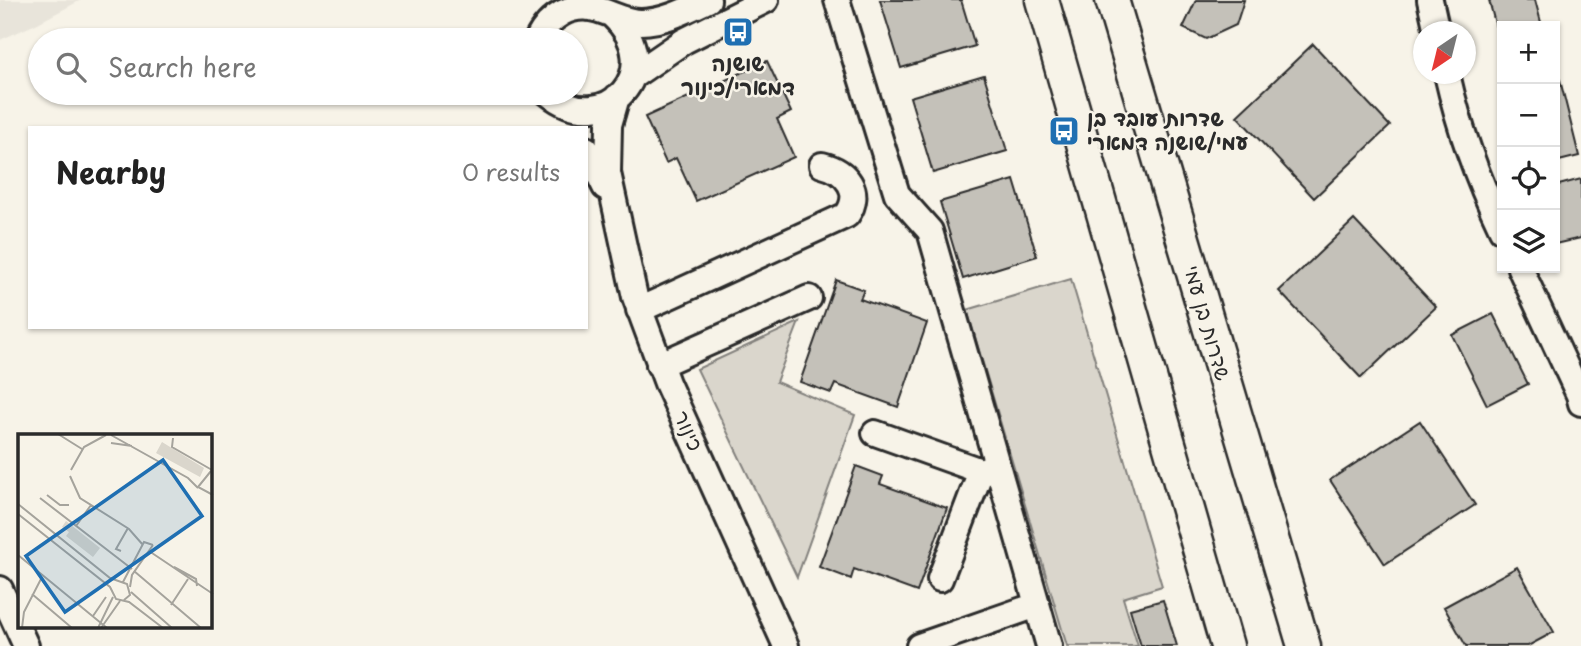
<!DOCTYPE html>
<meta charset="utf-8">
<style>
body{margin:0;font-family:"Playpen Sans","Playpen Sans Hebrew",sans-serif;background:#f2f2f2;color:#222}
.controls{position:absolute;right:21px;top:21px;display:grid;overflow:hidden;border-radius:0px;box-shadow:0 2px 5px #0004}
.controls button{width:63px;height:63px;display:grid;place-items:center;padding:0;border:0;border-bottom:2px solid #e0e0e0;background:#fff;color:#222;font:35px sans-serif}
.compass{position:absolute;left:1413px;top:21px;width:63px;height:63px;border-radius:50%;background:#fff;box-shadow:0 2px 5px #0004;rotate:215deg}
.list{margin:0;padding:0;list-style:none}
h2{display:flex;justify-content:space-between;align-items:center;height:91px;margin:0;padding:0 28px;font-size:30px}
h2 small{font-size:23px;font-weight:400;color:#767676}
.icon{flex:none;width:38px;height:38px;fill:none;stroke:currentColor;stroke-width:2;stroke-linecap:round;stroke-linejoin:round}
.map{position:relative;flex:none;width:1581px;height:646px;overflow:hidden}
.search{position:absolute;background:#fff;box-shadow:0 2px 5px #0004;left:28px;top:28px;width:560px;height:77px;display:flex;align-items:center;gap:18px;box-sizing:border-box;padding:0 24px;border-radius:38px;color:#767676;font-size:26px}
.panel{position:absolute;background:#fff;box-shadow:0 2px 5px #0004;left:28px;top:126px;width:560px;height:203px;border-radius:0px}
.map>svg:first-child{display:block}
.built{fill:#e8e4da}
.green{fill:#dad6cc;stroke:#82807c;stroke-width:2}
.building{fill:#c4c1b9;stroke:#2b2b2b;stroke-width:2}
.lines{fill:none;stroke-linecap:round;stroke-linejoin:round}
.minor-casing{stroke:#2b2b2b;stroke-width:30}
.major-casing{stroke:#2b2b2b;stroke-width:37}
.minor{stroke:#f7f3e8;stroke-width:24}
.major{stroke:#f7f3e8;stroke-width:32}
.labels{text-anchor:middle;stroke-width:5;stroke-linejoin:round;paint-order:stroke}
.poi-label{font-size:21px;font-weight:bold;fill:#2b2b2b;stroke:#f7f3e8}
.street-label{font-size:21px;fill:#2b2b2b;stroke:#f7f3e8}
.inset-road{fill:none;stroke:#a5a39c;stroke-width:2}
.view{fill:#1f6fb2;fill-opacity:0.15;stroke:#1f6fb2;stroke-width:3.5}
.inset-edge{fill:none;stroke:#2b2b2b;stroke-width:3.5}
</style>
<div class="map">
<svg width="1581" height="646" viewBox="0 0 1581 646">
<rect width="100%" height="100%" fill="#f7f3e8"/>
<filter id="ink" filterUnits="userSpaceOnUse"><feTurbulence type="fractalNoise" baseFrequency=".0143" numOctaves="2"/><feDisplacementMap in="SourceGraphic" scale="14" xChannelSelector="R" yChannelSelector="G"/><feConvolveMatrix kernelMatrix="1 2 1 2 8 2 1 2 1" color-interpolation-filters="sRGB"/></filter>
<g filter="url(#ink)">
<path class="built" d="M 0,0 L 81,0 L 36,24 L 0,40 Z"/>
<path class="green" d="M 1071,279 L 1162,586 L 1123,598 L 1138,646 L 1067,646 L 967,310 Z
M 799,322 L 776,382 L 855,415 L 797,577 L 697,369 Z"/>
<path class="building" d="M 880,0 L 961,0 L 975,46 L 901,68 Z
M 1196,0 L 1244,0 L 1236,25 L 1206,39 L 1183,28 Z
M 1489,0 L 1535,0 L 1542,26 L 1502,26 L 1502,51 Z
M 1313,44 L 1390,126 L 1314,198 L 1237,116 Z
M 767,61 L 791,112 L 777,119 L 794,157 L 696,201 L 676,158 L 666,163 L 645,117 Z
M 984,75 L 1007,151 L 933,173 L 910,97 Z
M 1560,80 L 1579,156 L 1555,162 L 1555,81 Z
M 1581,179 L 1581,238 L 1555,244 L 1555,186 Z
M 1014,180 L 1037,256 L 963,279 L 940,202 Z
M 1354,220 L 1436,307 L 1361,378 L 1279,291 Z
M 836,280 L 864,290 L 860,299 L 927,323 L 898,407 L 835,384 L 831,393 L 800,382 Z
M 1493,314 L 1528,384 L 1487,405 L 1452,335 Z
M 1420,421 L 1475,505 L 1385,564 L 1330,480 Z
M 856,466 L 883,476 L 880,484 L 947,508 L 917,592 L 854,569 L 851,579 L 819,567 Z
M 1517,567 L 1554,632 L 1528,646 L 1466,646 L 1444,607 Z
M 1163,600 L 1177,646 L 1141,646 L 1130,609 Z"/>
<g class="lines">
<g class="minor-casing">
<path id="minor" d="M 837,0 L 897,194 L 930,231 L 1049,646
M 1430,0 L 1437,32
M 537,40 C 549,17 571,1 599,10 C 613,14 626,22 641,22 C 664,22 687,10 708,0
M 1447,74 C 1459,128 1478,180 1502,230
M 633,76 L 684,41 L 766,0
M 548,93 C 605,140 670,69 612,15
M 617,97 L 609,125 L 608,173 L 635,297 L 667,383 L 786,646
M 586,149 L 605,187
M 1520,268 L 1579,395 L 1581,403
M 639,310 L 847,215 C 863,192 847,171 822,165
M 659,365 L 809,298
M 875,433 L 981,471
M 940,579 L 981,471 L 997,465
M 0,589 L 26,646
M 919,646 L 1037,605"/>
</g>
<g class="major-casing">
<path id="major" d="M 1042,0 L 1227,646
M 1112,0 L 1304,646"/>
</g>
<use href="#minor" class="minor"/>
<use href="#major" class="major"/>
</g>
</g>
<defs>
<g id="bus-square" transform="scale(1.575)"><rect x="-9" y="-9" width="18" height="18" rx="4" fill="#1f6fb2" stroke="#f7f3e8"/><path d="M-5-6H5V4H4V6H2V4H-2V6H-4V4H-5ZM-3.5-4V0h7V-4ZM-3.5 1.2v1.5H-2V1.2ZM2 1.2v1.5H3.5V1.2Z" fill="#fff"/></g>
</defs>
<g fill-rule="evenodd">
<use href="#bus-square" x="738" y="32"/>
<use href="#bus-square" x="1064" y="131"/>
</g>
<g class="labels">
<g class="poi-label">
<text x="738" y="71">שושנה<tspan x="738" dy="24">דמארי/כינור</tspan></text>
<text x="1087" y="126" text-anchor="start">שדרות עובד בן<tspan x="1087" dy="24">עמי/שושנה דמארי</tspan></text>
</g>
<g class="street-label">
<text transform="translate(1207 323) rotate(74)" y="7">שדרות בן עמי</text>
<text transform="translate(688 431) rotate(66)" y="7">כינור</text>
</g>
</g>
<g transform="translate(18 434)">
<rect width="194" height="194" fill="#f7f3e8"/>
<path d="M 144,8 L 186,34 L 182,43 L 138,19 ZM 48,87 L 82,114 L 75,123 L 48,102 L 51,98 L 44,93 Z" fill="#dad6cc"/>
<path class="inset-road" d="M 40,0 L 64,15M 93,1 L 170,44 L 180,54M 155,4 L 154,13 L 194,36M 93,9 L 114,12M 53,36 L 66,13 L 88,1M 193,37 L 180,53 L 195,61M 52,42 L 62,64 L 111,95 L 125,111M 29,61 L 42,71 L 51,71M 22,64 L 114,135M 0,70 L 92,144 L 109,150 L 112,161 L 106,166M 0,80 L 92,153 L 98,165 L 111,168 L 145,194M 58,92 L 73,71M 103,117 L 98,115 L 110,94M 131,117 L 195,160M 0,121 L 89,194M 156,133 L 178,145 L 179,152M 116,137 L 183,194M 105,148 L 126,108 L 135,111M 112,153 L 114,141 L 135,111M 113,158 L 154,194M 14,160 L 54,194M 153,171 L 170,145M 75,182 L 88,163M 4,194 L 6,178 L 24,143M 80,194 L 95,163M 83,194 L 102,167"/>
<path class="view" d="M 145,26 L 184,82 L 47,178 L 8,122 Z"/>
<rect width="194" height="194" class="inset-edge"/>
</g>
</svg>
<div class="controls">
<button>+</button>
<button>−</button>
<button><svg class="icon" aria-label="locate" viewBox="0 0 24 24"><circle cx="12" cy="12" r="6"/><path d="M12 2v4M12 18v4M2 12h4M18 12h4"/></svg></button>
<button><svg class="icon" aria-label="layers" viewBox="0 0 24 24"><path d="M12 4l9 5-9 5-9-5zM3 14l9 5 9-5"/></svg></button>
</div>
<svg class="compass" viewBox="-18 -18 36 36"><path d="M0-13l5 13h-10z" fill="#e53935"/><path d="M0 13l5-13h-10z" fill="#767676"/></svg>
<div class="search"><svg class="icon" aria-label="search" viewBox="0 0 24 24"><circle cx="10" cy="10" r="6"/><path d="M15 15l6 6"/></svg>Search here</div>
<section class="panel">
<h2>Nearby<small>0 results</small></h2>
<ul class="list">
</ul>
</section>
</div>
